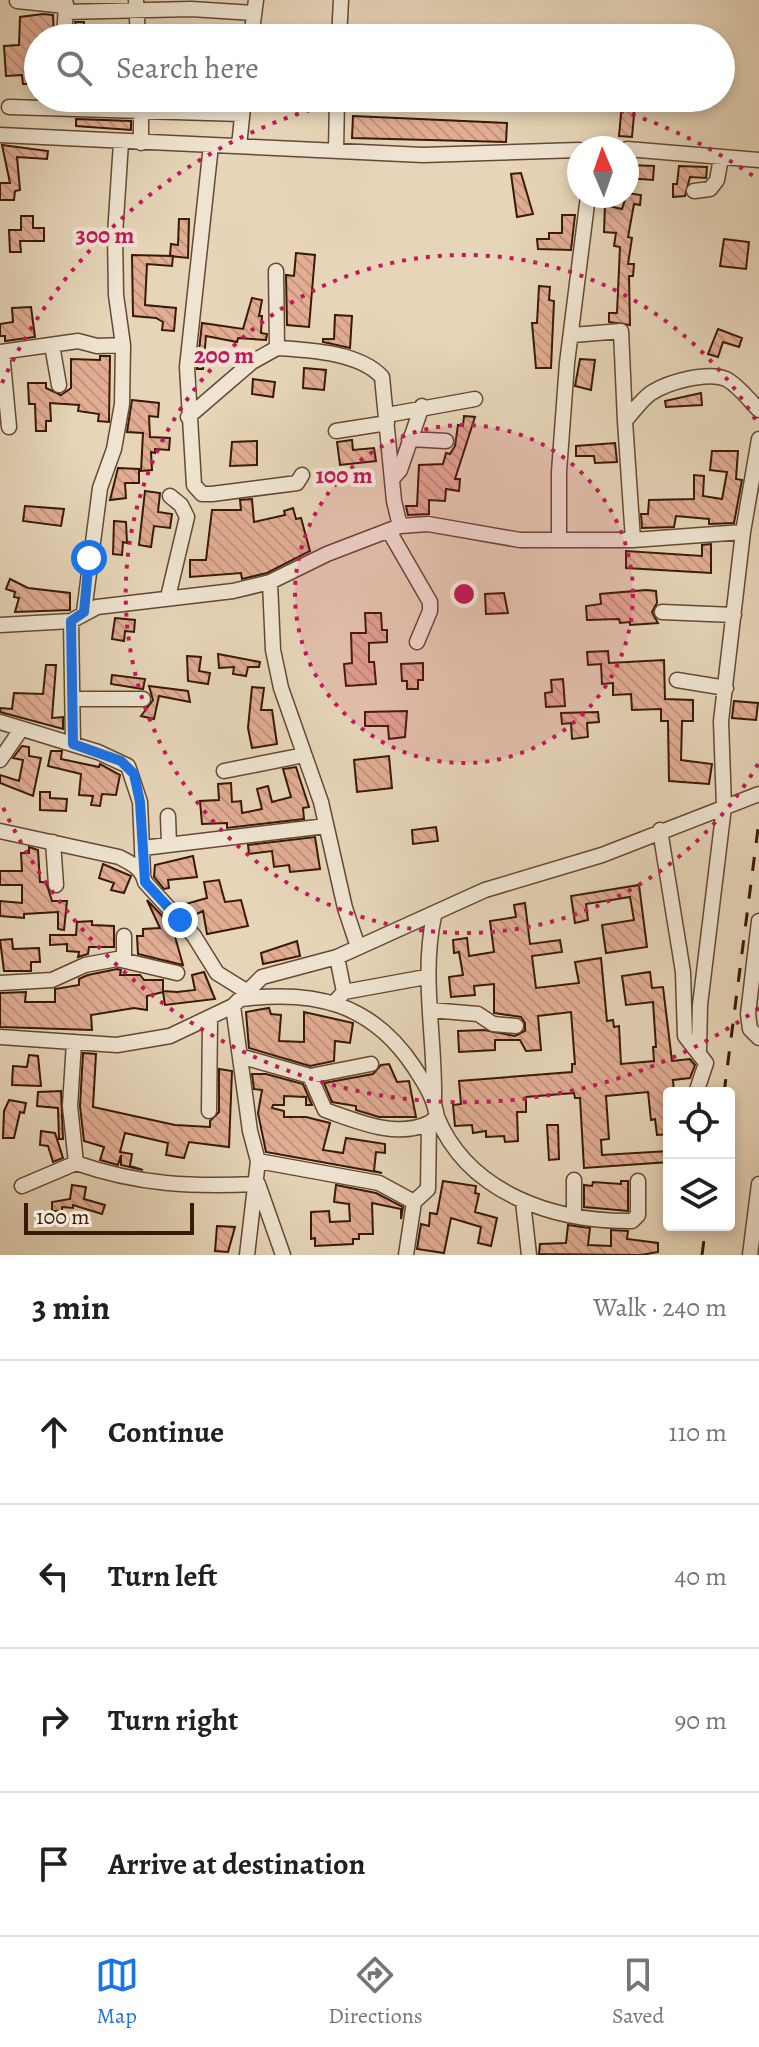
<!DOCTYPE html>
<meta charset="utf-8">
<style>
body{margin:0;font-family:Alegreya,serif;background:#f6f6f6;color:#202124}
.controls{position:absolute;right:24px;bottom:24px;display:grid;overflow:hidden;border-radius:8px;box-shadow:0 4px 12px #0003}
.controls button{width:72px;height:72px;display:grid;place-items:center;padding:0;border:0;border-bottom:2px solid #e0e0e0;background:#fff;color:#202124;font:40px sans-serif}
.compass{position:absolute;left:567px;top:136px;width:72px;height:72px;border-radius:50%;background:#fff;box-shadow:0 4px 12px #0003;rotate:358deg}
.scale{position:absolute;left:24px;bottom:20px;width:170px;box-sizing:border-box;padding-left:8px;border:4px solid #3a1a06;border-top:0;font-size:22px;line-height:28px;white-space:nowrap;color:#3a1a06;-webkit-text-stroke:6px #efe4d1;paint-order:stroke}
.stop{position:absolute;width:24px;height:24px;margin:-18px;border:6px solid #1a73e8;border-radius:50%;background:#fff}
.stop.end{background:#1a73e8;border-color:#fff;box-shadow:0 2px 8px #0008}
.list{margin:0;padding:0;list-style:none}
h2{display:flex;justify-content:space-between;align-items:center;height:104px;margin:0;padding:0 32px;font-size:34px}
h2 small{font-size:26px;font-weight:400;color:#757577}
.list li{display:grid;grid-template-columns:52px 1fr auto;gap:24px;align-items:center;box-sizing:border-box;height:144px;padding:0 32px;border-top:2px solid #e0e0e0}
.list b{display:block;font-size:30px;white-space:nowrap}
.list em{font-size:26px;font-style:normal;color:#757577}
.icon{flex:none;width:44px;height:44px;fill:none;stroke:currentColor;stroke-width:2;stroke-linecap:round;stroke-linejoin:round}
.map{position:relative;flex:none;width:759px;height:1255px;overflow:hidden}
.search{position:absolute;background:#fff;box-shadow:0 4px 12px #0003;left:24px;right:24px;top:24px;height:88px;display:flex;align-items:center;gap:20px;box-sizing:border-box;padding:0 28px;border-radius:44px;color:#757577;font-size:30px}
.sheet{height:680px;background:#fff}
nav{display:flex;justify-content:space-around;align-items:center;box-sizing:border-box;height:112px;border-top:2px solid #e0e0e0;background:#fff;font-size:22px;color:#757577}
nav a{display:grid;justify-items:center;gap:4px}
nav .on{color:#1a73e8}
.map>svg:first-child{display:block}
.building{fill:url(#building-back-hatch);stroke:#3a1a06;stroke-width:2}
.lines{fill:none;stroke-linecap:round;stroke-linejoin:round}
.minor-casing{stroke:#654932;stroke-width:17}
.minor{stroke:#efe4d1;stroke-width:14}
.rail{stroke:#3a1a06;stroke-width:3;stroke-dasharray:14 14;stroke-linecap:butt}
.route{stroke:#1a73e8;stroke-width:10}
.ring{fill:none;stroke:#c2185b;stroke-width:4;stroke-dasharray:4 8}
.centre{fill:#c2185b;stroke:#efe4d1;stroke-width:4}
.ring-label{font-size:24px;text-anchor:middle;font-weight:bold;fill:#c2185b;stroke:#efe4d1;stroke-width:8;stroke-linejoin:round;paint-order:stroke}
</style>
<div class="map">
<svg width="759" height="1255" viewBox="0 0 759 1255">
<defs>
<pattern id="building-back-hatch" width="6" height="6" patternUnits="userSpaceOnUse" patternTransform="scale(2)"><rect width="6" height="6" fill="#e1ad93"/><path d="M-1 5l2 2M0 0l6 6M5-1l2 2" fill="none" stroke="#c2947d"/></pattern>
</defs>
<rect width="100%" height="100%" fill="#e6d5b8"/>
<filter id="stains"><feTurbulence type="fractalNoise" baseFrequency=".0025" numOctaves="4"/><feColorMatrix values="0 0 0 0 .2 0 0 0 0 .09 0 0 0 0 .02 0 0 0 .5 -.17"/></filter>
<radialGradient id="worn" r=".72"><stop offset=".6" stop-color="#630" stop-opacity="0"/><stop offset="1" stop-color="#630" stop-opacity=".3"/></radialGradient>
<path class="building" d="M 43,14 L 53,15 L 54,36 L 38,37 L 38,84 L 23,84 L 22,75 L 6,76 L 4,46 L 19,45 L 20,17 Z
M 75,22 L 84,22 L 84,26 L 125,26 L 126,35 L 79,37 Z
M 353,28 L 478,30 L 478,38 L 353,38 Z
M 622,103 L 635,104 L 632,137 L 619,136 Z
M 353,116 L 507,123 L 506,142 L 352,138 Z
M 76,119 L 131,121 L 131,130 L 76,126 Z
M 2,145 L 48,151 L 47,159 L 17,157 L 20,190 L 15,191 L 14,200 L 0,200 L 0,183 L 10,183 Z
M 627,165 L 654,166 L 653,180 L 627,178 Z
M 679,166 L 707,167 L 706,178 L 690,177 L 685,196 L 673,197 L 673,184 L 677,184 Z
M 521,173 L 533,214 L 517,217 L 511,174 Z
M 627,193 L 641,195 L 640,205 L 634,204 L 628,237 L 632,238 L 628,264 L 634,264 L 633,276 L 629,276 L 630,325 L 609,322 L 609,313 L 617,313 L 620,247 L 614,246 L 616,233 L 604,232 L 605,205 L 622,209 Z
M 562,215 L 575,215 L 571,250 L 538,249 L 537,239 L 549,239 L 549,233 L 562,233 Z
M 21,216 L 33,216 L 33,228 L 44,228 L 44,241 L 20,241 L 21,252 L 10,252 L 9,230 L 21,230 Z
M 179,219 L 189,219 L 188,258 L 170,256 L 171,244 L 178,245 Z
M 724,239 L 749,242 L 746,269 L 720,266 Z
M 296,253 L 315,255 L 309,327 L 287,325 L 286,275 L 294,276 Z
M 132,255 L 173,256 L 172,266 L 147,264 L 145,305 L 176,308 L 174,331 L 162,330 L 163,322 L 156,318 L 133,316 Z
M 539,286 L 550,287 L 549,300 L 554,301 L 551,368 L 536,368 L 532,323 L 537,323 Z
M 252,298 L 262,300 L 259,316 L 262,316 L 261,333 L 267,334 L 266,340 L 238,338 L 237,342 L 206,336 L 203,369 L 197,369 L 202,323 L 243,329 Z
M 31,307 L 35,337 L 5,341 L 5,336 L 0,336 L 0,324 L 13,322 L 12,308 Z
M 335,315 L 352,316 L 350,348 L 323,342 L 323,339 L 334,339 Z
M 718,329 L 742,338 L 739,347 L 723,342 L 718,357 L 708,354 Z
M 100,356 L 110,356 L 109,422 L 98,421 L 99,414 L 78,411 L 79,405 L 50,403 L 51,421 L 46,421 L 46,431 L 36,431 L 35,404 L 29,404 L 28,383 L 46,383 L 46,388 L 61,395 L 71,388 L 71,359 L 100,360 Z
M 580,359 L 595,360 L 591,390 L 575,386 Z
M 304,368 L 326,370 L 324,390 L 303,388 Z
M 253,379 L 275,382 L 273,397 L 252,394 Z
M 701,393 L 702,405 L 666,407 L 665,401 Z
M 132,400 L 159,403 L 158,417 L 149,416 L 150,437 L 170,438 L 169,450 L 155,449 L 155,453 L 151,452 L 152,470 L 141,471 L 143,433 L 127,432 Z
M 464,416 L 475,417 L 455,479 L 460,479 L 459,491 L 446,489 L 445,501 L 429,500 L 429,514 L 408,515 L 406,506 L 417,506 L 419,465 L 443,464 L 446,453 L 450,454 L 455,446 L 458,425 L 463,426 Z
M 352,440 L 353,450 L 374,448 L 376,461 L 340,465 L 337,442 Z
M 257,441 L 257,465 L 230,466 L 232,442 Z
M 615,443 L 617,462 L 595,463 L 594,456 L 576,456 L 576,446 Z
M 712,451 L 738,451 L 736,479 L 742,480 L 734,523 L 709,524 L 709,519 L 676,516 L 674,527 L 642,528 L 641,514 L 648,514 L 649,500 L 694,499 L 694,475 L 704,476 L 703,496 L 722,499 L 727,472 L 710,470 Z
M 118,468 L 139,469 L 139,483 L 125,483 L 126,498 L 110,500 Z
M 145,491 L 160,493 L 158,512 L 172,514 L 170,528 L 154,526 L 151,547 L 139,545 Z
M 252,499 L 254,522 L 285,515 L 284,511 L 293,508 L 296,519 L 301,518 L 310,551 L 267,573 L 242,579 L 241,573 L 190,577 L 190,560 L 206,560 L 212,510 L 241,510 L 240,500 Z
M 25,506 L 64,509 L 61,526 L 23,521 Z
M 114,521 L 126,522 L 127,543 L 123,542 L 122,555 L 113,554 Z
M 711,544 L 711,573 L 626,568 L 626,551 L 702,556 L 702,545 Z
M 10,579 L 28,588 L 70,593 L 70,610 L 15,612 L 19,598 L 14,597 L 15,592 L 6,589 Z
M 646,590 L 656,591 L 657,603 L 652,612 L 658,623 L 630,625 L 630,622 L 620,623 L 619,619 L 587,620 L 586,606 L 601,604 L 600,594 Z
M 504,593 L 508,613 L 486,614 L 485,594 Z
M 365,613 L 381,613 L 382,630 L 387,630 L 387,642 L 369,643 L 369,662 L 374,662 L 376,684 L 346,686 L 344,664 L 352,663 L 351,633 L 366,633 Z
M 115,618 L 135,620 L 134,632 L 125,631 L 124,641 L 112,639 Z
M 608,651 L 609,663 L 664,660 L 665,699 L 693,700 L 693,721 L 682,721 L 681,760 L 712,764 L 709,784 L 669,781 L 668,721 L 661,721 L 661,709 L 632,710 L 631,694 L 613,695 L 613,683 L 602,684 L 601,664 L 588,665 L 587,652 Z
M 218,654 L 260,662 L 259,667 L 248,667 L 246,676 L 233,674 L 234,667 L 219,668 Z
M 187,656 L 201,657 L 199,671 L 210,673 L 208,684 L 188,681 Z
M 423,663 L 423,680 L 418,680 L 418,689 L 407,689 L 407,681 L 402,681 L 401,664 Z
M 46,665 L 56,665 L 52,718 L 63,717 L 63,729 L 0,712 L 0,708 L 12,709 L 14,693 L 43,694 Z
M 112,675 L 145,679 L 143,689 L 111,684 Z
M 563,679 L 565,706 L 546,707 L 545,693 L 552,692 L 551,680 Z
M 149,686 L 188,691 L 190,702 L 159,696 L 154,719 L 141,716 L 153,700 Z
M 252,687 L 264,688 L 261,710 L 272,710 L 277,744 L 252,748 L 248,728 Z
M 734,701 L 758,703 L 756,720 L 732,718 Z
M 407,711 L 405,737 L 389,739 L 388,726 L 365,726 L 365,712 Z
M 598,712 L 599,722 L 587,723 L 588,737 L 572,739 L 571,723 L 562,724 L 561,713 Z
M 22,746 L 29,747 L 29,756 L 41,758 L 33,796 L 0,783 L 0,775 L 19,781 L 23,760 L 13,758 Z
M 51,751 L 62,751 L 61,759 L 99,767 L 100,764 L 120,775 L 116,795 L 102,794 L 100,806 L 91,805 L 93,796 L 79,795 L 81,774 L 48,766 Z
M 389,756 L 392,788 L 357,792 L 354,760 Z
M 296,767 L 309,807 L 303,808 L 304,819 L 227,828 L 227,823 L 202,824 L 200,801 L 219,800 L 218,784 L 231,783 L 232,802 L 241,801 L 242,813 L 262,809 L 257,789 L 268,786 L 272,802 L 291,797 L 283,769 Z
M 40,792 L 50,792 L 50,798 L 67,799 L 66,811 L 40,810 Z
M 436,827 L 438,841 L 413,844 L 412,830 Z
M 315,837 L 320,869 L 290,872 L 289,865 L 274,867 L 272,851 L 249,854 L 248,845 Z
M 29,847 L 38,850 L 40,882 L 46,882 L 52,901 L 67,901 L 64,930 L 58,929 L 58,912 L 24,914 L 24,918 L 0,916 L 0,901 L 22,903 L 22,885 L 0,885 L 0,871 L 22,871 L 21,853 L 29,853 Z
M 193,856 L 197,877 L 168,880 L 169,888 L 164,889 L 154,877 L 155,865 Z
M 103,864 L 131,876 L 124,893 L 111,890 L 114,883 L 99,878 Z
M 219,880 L 225,902 L 241,900 L 248,926 L 207,934 L 203,911 L 190,917 L 182,905 L 207,898 L 204,882 Z
M 639,885 L 647,947 L 606,953 L 602,925 L 634,920 L 630,897 L 586,904 L 588,920 L 575,923 L 571,896 Z
M 147,900 L 172,926 L 183,965 L 138,954 L 137,936 L 143,936 L 143,929 L 160,928 Z
M 525,903 L 530,944 L 560,940 L 562,952 L 532,956 L 536,988 L 579,983 L 575,962 L 601,958 L 607,1021 L 613,1020 L 614,1027 L 619,1026 L 621,1064 L 654,1061 L 653,1047 L 656,1047 L 653,1002 L 626,1005 L 622,976 L 650,972 L 652,988 L 663,987 L 672,1061 L 690,1059 L 695,1065 L 690,1078 L 673,1080 L 674,1093 L 669,1093 L 669,1134 L 657,1135 L 655,1119 L 651,1120 L 648,1092 L 606,1096 L 609,1139 L 601,1140 L 602,1155 L 669,1151 L 669,1162 L 584,1168 L 580,1098 L 575,1098 L 574,1093 L 526,1097 L 526,1112 L 517,1112 L 518,1141 L 505,1142 L 504,1136 L 486,1137 L 486,1131 L 473,1133 L 472,1125 L 455,1126 L 453,1105 L 461,1104 L 459,1081 L 572,1072 L 572,1064 L 575,1064 L 571,1012 L 538,1016 L 541,1050 L 526,1051 L 520,1040 L 495,1040 L 495,1050 L 459,1052 L 458,1031 L 484,1030 L 515,1036 L 525,1031 L 525,1023 L 521,1017 L 494,1013 L 494,984 L 474,986 L 475,995 L 451,997 L 449,977 L 463,975 L 459,952 L 454,953 L 453,940 L 467,938 L 469,956 L 494,952 L 490,921 L 516,917 L 514,905 Z
M 92,921 L 92,925 L 114,926 L 114,947 L 89,947 L 88,954 L 78,957 L 79,952 L 67,951 L 67,944 L 50,945 L 50,935 L 76,935 L 77,922 Z
M 12,939 L 13,949 L 39,948 L 40,962 L 31,962 L 31,971 L 4,971 L 0,940 Z
M 297,941 L 300,956 L 263,964 L 261,953 Z
M 117,969 L 121,970 L 120,975 L 140,975 L 144,980 L 163,980 L 163,991 L 177,992 L 195,990 L 192,975 L 204,972 L 215,999 L 165,1005 L 163,992 L 147,996 L 147,1010 L 134,1008 L 91,1015 L 92,1030 L 0,1027 L 0,993 L 26,992 L 25,1002 L 55,1002 L 55,989 L 79,985 L 79,979 L 88,975 Z
M 269,1008 L 271,1014 L 281,1015 L 279,1041 L 304,1042 L 304,1012 L 353,1023 L 350,1043 L 335,1041 L 334,1061 L 310,1066 L 249,1048 L 246,1012 Z
M 83,1053 L 96,1054 L 93,1107 L 175,1125 L 210,1127 L 210,1121 L 219,1112 L 219,1069 L 232,1071 L 229,1147 L 189,1142 L 184,1158 L 166,1155 L 168,1143 L 125,1133 L 120,1152 L 132,1154 L 130,1166 L 143,1170 L 121,1165 L 121,1155 L 118,1165 L 100,1160 L 104,1147 L 84,1141 L 80,1106 Z
M 29,1055 L 38,1056 L 41,1086 L 12,1085 L 13,1066 L 27,1067 Z
M 389,1064 L 397,1082 L 409,1081 L 416,1117 L 379,1117 L 356,1110 L 356,1106 L 332,1102 L 324,1083 L 373,1074 L 381,1065 Z
M 252,1074 L 266,1074 L 303,1084 L 312,1105 L 306,1105 L 306,1097 L 284,1096 L 284,1105 L 273,1105 L 272,1108 L 284,1111 L 284,1117 L 306,1117 L 330,1123 L 323,1150 L 343,1153 L 346,1138 L 385,1144 L 385,1153 L 376,1152 L 374,1171 L 382,1173 L 266,1152 L 258,1113 L 262,1090 L 254,1089 Z
M 61,1091 L 63,1139 L 59,1139 L 58,1108 L 37,1106 L 38,1092 Z
M 9,1100 L 26,1103 L 24,1113 L 20,1112 L 14,1138 L 3,1138 L 4,1111 Z
M 547,1125 L 558,1125 L 559,1159 L 549,1160 Z
M 41,1131 L 55,1133 L 63,1158 L 53,1162 L 48,1146 L 40,1145 Z
M 443,1181 L 476,1186 L 475,1193 L 479,1194 L 475,1212 L 497,1218 L 491,1246 L 478,1243 L 481,1227 L 451,1218 L 444,1253 L 417,1249 L 421,1224 L 429,1226 L 430,1213 L 437,1214 Z
M 621,1181 L 628,1181 L 628,1211 L 584,1207 L 584,1185 L 592,1186 L 593,1182 L 621,1184 Z
M 72,1185 L 86,1187 L 84,1199 L 105,1205 L 102,1214 L 73,1205 L 73,1208 L 62,1207 L 62,1211 L 52,1211 L 52,1202 L 70,1199 Z
M 336,1185 L 376,1193 L 403,1207 L 401,1219 L 401,1209 L 372,1203 L 373,1234 L 359,1234 L 359,1239 L 353,1239 L 353,1244 L 315,1246 L 315,1238 L 311,1239 L 311,1212 L 329,1211 L 330,1222 L 350,1221 L 349,1204 L 334,1202 Z
M 568,1225 L 590,1228 L 588,1245 L 611,1246 L 611,1230 L 628,1231 L 627,1239 L 658,1243 L 658,1252 L 641,1255 L 539,1254 L 540,1244 L 566,1243 Z
M 217,1226 L 235,1227 L 228,1252 L 215,1251 Z"/>
<g class="lines">
<g class="minor-casing">
<path id="minor" d="M 136,0 L 138,38
M 17,1 L 66,6
M 65,12 L 191,9 L 254,13
M 64,38 L 66,4
M 251,38 L 256,0
M 339,38 L 341,0
M 9,107 L 242,114
M 0,135 L 423,155 L 579,150
M 141,143 L 141,98
M 211,145 L 187,367 L 194,485 L 202,494 L 212,494 L 297,483 L 302,475
M 239,146 L 244,98
M 627,149 L 759,160
M 336,151 L 337,98
M 694,191 L 710,189 L 717,180 L 721,158
M 573,335 L 621,331 L 625,421
M 52,345 L 59,385
M 277,348 C 308,350 359,352 382,377 L 394,501 L 400,526
M 0,352 L 78,341 L 97,346 L 123,345
M 2,352 L 9,427
M 387,415 L 475,399
M 188,417 L 252,362 L 277,348 L 276,271
M 336,431 L 387,423
M 409,439 L 446,441
M 394,477 L 400,470 L 422,406
M 389,531 L 430,602 L 430,611 L 417,642
M 559,540 L 559,472 L 567,363 L 588,196
M 633,540 L 625,421 C 633,412 641,400 651,393 C 668,382 707,371 726,379 C 738,385 749,400 759,410
M 270,582 L 273,650 L 281,688 L 321,802 L 345,908 L 358,947
M 168,597 L 187,517 L 181,505 L 170,496
M 84,612 L 100,488 L 114,449 L 122,404 L 123,345 L 116,295 L 115,235 L 121,142
M 662,612 L 734,615
M 71,621 L 73,744
M 0,625 L 71,621 L 97,607 L 233,591 L 270,582 L 327,554 L 400,526 L 428,524 L 520,540 L 633,540 L 743,532
M 677,680 L 726,688
M 75,699 L 143,699
M 0,722 L 98,752 L 128,766 L 140,802 L 143,873
M 0,760 L 20,731
M 224,771 L 304,755
M 168,816 L 169,845
M 660,830 L 683,972 L 685,1036 L 706,1063 L 696,1093
M 0,831 L 119,857 C 131,863 142,868 145,882 L 194,936 L 217,973 L 246,991
M 53,842 L 56,885
M 143,848 L 326,826
M 759,921 L 748,1014 L 750,1029 L 759,1038
M 124,936 L 124,960
M 337,957 L 344,992
M 0,983 L 52,980 L 85,965 L 117,959 L 177,973
M 241,999 C 313,990 371,1002 414,1067 C 425,1084 434,1097 437,1117 L 429,1123 L 428,1189 L 414,1202 L 406,1255
M 334,1003 L 344,992 L 426,977
M 233,1006 L 250,1131 L 258,1161 L 247,1255
M 430,1010 L 478,1014 L 493,1024 L 516,1026
M 0,1037 L 117,1045 L 170,1036 L 233,1006 L 262,977 L 337,957 L 485,890 L 602,855 L 759,794
M 699,1050 L 700,1005 L 724,807 L 721,721 L 743,532 L 759,439
M 243,1057 L 310,1076 L 371,1064
M 310,1076 L 325,1110 C 357,1121 396,1139 429,1123
M 434,1098 C 435,1036 421,976 434,916
M 209,1111 L 210,1020
M 437,1117 C 469,1194 555,1222 632,1221 L 638,1215 L 638,1181
M 258,1161 L 379,1183 L 414,1202
M 76,1163 C 139,1185 192,1187 258,1184 L 283,1255
M 574,1180 L 574,1215
M 22,1186 L 76,1163 L 70,1106 L 74,1042
M 523,1202 L 529,1255
M 750,1255 L 759,1184"/>
</g>
<use href="#minor" class="minor"/>
<path class="rail" d="M 724,1093 L 759,821
M 702,1255 L 706,1225"/>
</g>
<g class="lines">
<path class="route" d="M 89,558 L 84,612 L 71,621 L 73,744 L 121,761 L 134,774 L 140,802 L 145,882 L 180,920"/>
</g>
<circle cx="464" cy="594" r="169" fill="#c2185b" fill-opacity=".12"/>
<g class="ring">
<circle cx="464" cy="594" r="169"/>
<path d="M758 764A339 339 0 1 1 758 424"/>
<path d="M759 1008A508 508 0 0 1 2 805M2 383A508 508 0 0 1 354 98M574 98A508 508 0 0 1 759 180"/>
</g>
<circle cx="464" cy="594" r="12" class="centre"/>
<g class="ring-label">
<text x="105" y="243">300 m</text>
<text x="224" y="363">200 m</text>
<text x="344" y="483">100 m</text>
</g>
<rect width="100%" height="100%" filter="url(#stains)"/>
<rect width="100%" height="100%" fill="url(#worn)"/>
</svg>
<div class="controls">
<button><svg class="icon" aria-label="locate" viewBox="0 0 24 24"><circle cx="12" cy="12" r="6"/><path d="M12 2v4M12 18v4M2 12h4M18 12h4"/></svg></button>
<button><svg class="icon" aria-label="layers" viewBox="0 0 24 24"><path d="M12 4l9 5-9 5-9-5zM3 14l9 5 9-5"/></svg></button>
</div>
<svg class="compass" viewBox="-18 -18 36 36"><path d="M0-13l5 13h-10z" fill="#e53935"/><path d="M0 13l5-13h-10z" fill="#757577"/></svg>
<div class="scale">100 m</div>
<div class="stop" style="left:89px;top:558px"></div>
<div class="stop end" style="left:180px;top:920px"></div>
<div class="search"><svg class="icon" aria-label="search" viewBox="0 0 24 24"><circle cx="10" cy="10" r="6"/><path d="M15 15l6 6"/></svg>Search here</div>
</div>
<section class="sheet">
<h2>3 min<small>Walk · 240 m</small></h2>
<ul class="list">
<li><svg class="icon" aria-label="ahead" viewBox="0 0 24 24"><path d="M12 20V5M6 11l6-6 6 6"/></svg><div><b>Continue</b></div><em>110 m</em></li>
<li><svg class="icon" aria-label="left" viewBox="0 0 24 24"><path d="M17 20v-9H6M10 6l-5 5 5 5"/></svg><div><b>Turn left</b></div><em>40 m</em></li>
<li><svg class="icon" aria-label="right" viewBox="0 0 24 24"><path d="M7 20v-9h11M14 6l5 5-5 5"/></svg><div><b>Turn right</b></div><em>90 m</em></li>
<li><svg class="icon" aria-label="arrive" viewBox="0 0 24 24"><path d="M6 21V4h12l-3 4 3 4H6"/></svg><div><b>Arrive at destination</b></div></li>
</ul>
</section>
<nav>
<a class="on"><svg class="icon" aria-label="map" viewBox="0 0 24 24"><path d="M3 6l6-2 6 2 6-2v14l-6 2-6-2-6 2zM9 4v14M15 6v14"/></svg>Map</a>
<a><svg class="icon" aria-label="directions" viewBox="0 0 24 24"><path d="M12 3l9 9-9 9-9-9zM9 14v-3h6M13 9l2 2-2 2"/></svg>Directions</a>
<a><svg class="icon" aria-label="saved" viewBox="0 0 24 24"><path d="M7 4h10v16l-5-4-5 4z"/></svg>Saved</a>
</nav>
